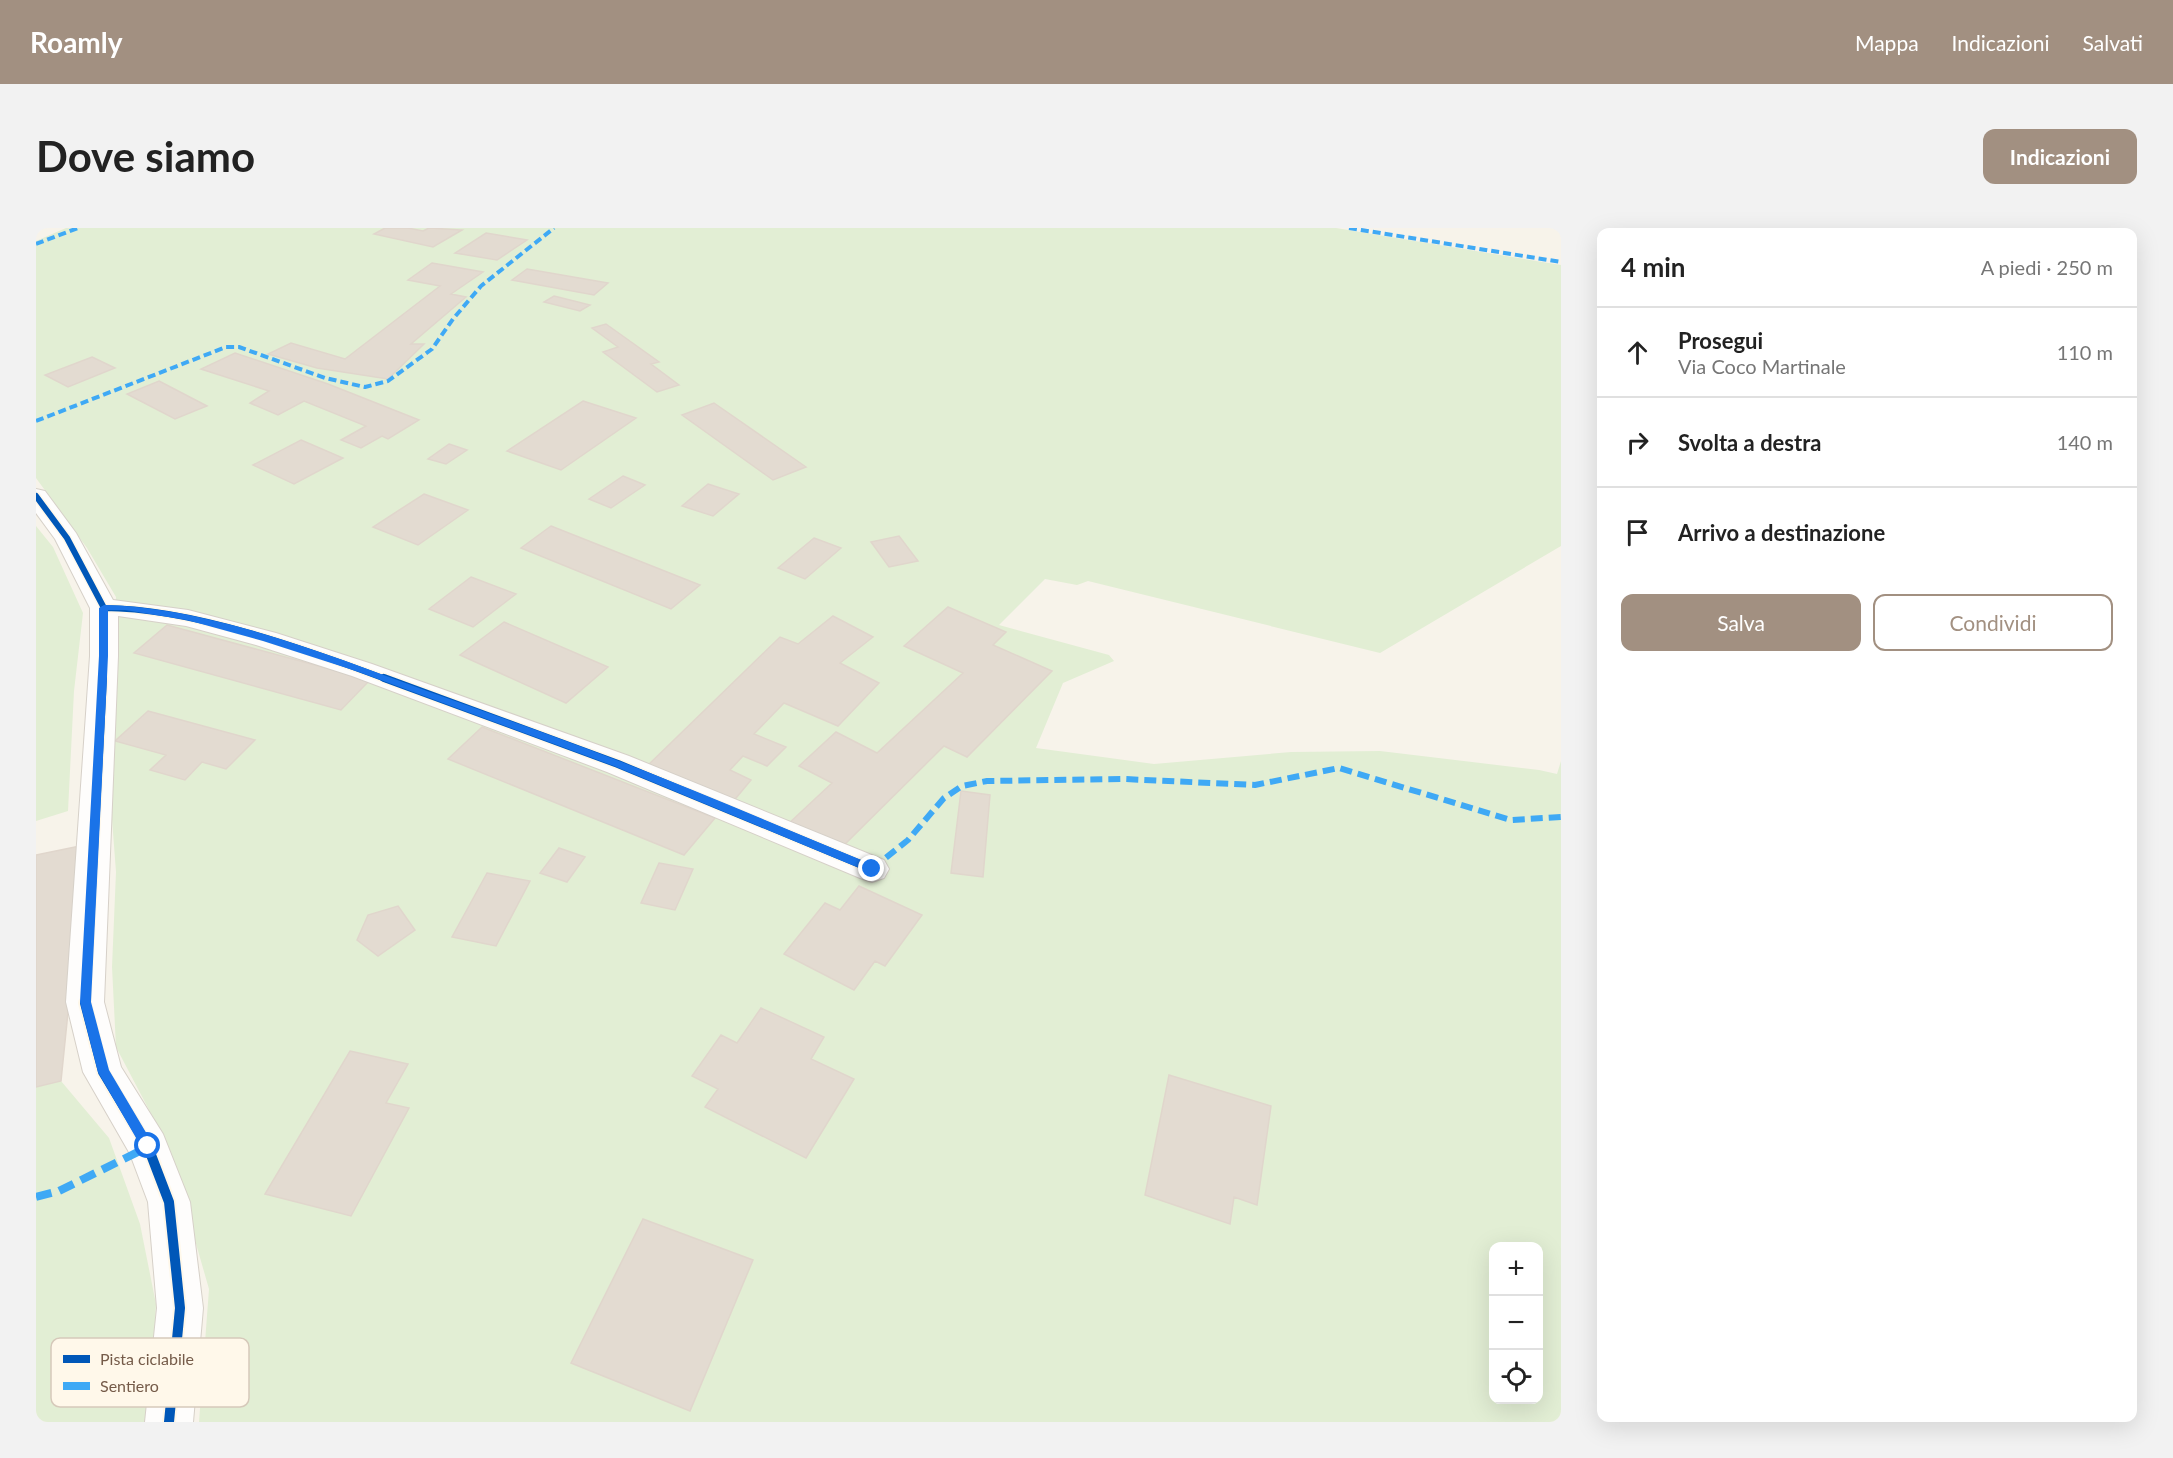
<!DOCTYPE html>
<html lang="it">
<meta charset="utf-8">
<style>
body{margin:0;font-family:Lato,sans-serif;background:#f2f2f2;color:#222}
.controls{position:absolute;right:18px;bottom:18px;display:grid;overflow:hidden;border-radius:12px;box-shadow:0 6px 24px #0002}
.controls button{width:54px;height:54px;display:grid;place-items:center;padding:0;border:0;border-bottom:2px solid #e0e0e0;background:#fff;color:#222;font:30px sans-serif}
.stop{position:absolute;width:18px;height:18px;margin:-14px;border:4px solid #1a73e8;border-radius:50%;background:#fff}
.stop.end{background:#1a73e8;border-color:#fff;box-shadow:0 2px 6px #0008}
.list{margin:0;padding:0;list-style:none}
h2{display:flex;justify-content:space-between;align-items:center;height:78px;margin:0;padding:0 24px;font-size:26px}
h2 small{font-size:20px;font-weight:400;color:#767676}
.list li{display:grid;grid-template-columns:39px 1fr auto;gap:18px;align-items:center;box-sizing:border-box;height:90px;padding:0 24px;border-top:2px solid #e0e0e0}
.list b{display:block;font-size:22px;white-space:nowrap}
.list p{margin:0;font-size:20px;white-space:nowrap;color:#767676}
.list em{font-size:20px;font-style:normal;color:#767676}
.actions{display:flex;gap:12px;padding:18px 24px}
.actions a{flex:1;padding:14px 0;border:2px solid #a29081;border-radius:12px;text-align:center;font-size:21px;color:#a29081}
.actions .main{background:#a29081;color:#fff}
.icon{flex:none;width:33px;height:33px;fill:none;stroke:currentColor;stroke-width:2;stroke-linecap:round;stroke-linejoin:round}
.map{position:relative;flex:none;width:1525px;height:1194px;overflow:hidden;border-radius:12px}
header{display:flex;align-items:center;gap:36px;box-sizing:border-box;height:84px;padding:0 30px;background:#a29081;color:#fff}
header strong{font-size:28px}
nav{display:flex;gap:33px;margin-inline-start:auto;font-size:21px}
.intro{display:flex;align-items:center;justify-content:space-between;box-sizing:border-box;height:144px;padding:0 36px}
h1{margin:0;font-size:42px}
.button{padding:15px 27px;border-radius:12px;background:#a29081;color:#fff;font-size:21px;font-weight:700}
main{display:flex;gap:36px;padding:0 36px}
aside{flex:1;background:#fff;border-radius:12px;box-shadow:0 6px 24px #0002}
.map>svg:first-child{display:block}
.green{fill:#e2eed4;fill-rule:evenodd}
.building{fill:#e3dbd1;stroke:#e0d6cc;stroke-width:1.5}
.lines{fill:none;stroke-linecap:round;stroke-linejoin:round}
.street-casing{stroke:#d6d0c8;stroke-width:2}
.street{fill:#fefdfc;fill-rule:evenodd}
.quiet-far2{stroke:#3fa9f5;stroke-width:4;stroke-dasharray:8 4;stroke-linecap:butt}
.quiet-far1{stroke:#3fa9f5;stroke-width:6;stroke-dasharray:12 6;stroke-linecap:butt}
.quiet{stroke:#3fa9f5;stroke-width:8;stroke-dasharray:16 8;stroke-linecap:butt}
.cycleway-far2-casing{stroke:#fff8ea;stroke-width:9}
.cycleway-far1-casing{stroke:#fff8ea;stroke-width:11}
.cycleway-casing{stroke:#fff8ea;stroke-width:14}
.cycleway-far2{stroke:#0057b8;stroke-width:6}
.cycleway-far1{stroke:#0057b8;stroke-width:8}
.cycleway{stroke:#0057b8;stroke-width:10}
.route{fill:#1a73e8}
.key{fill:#fff8ea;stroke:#d6c9ba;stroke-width:1.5}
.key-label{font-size:16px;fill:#755b49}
</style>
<header>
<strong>Roamly</strong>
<nav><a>Mappa</a><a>Indicazioni</a><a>Salvati</a></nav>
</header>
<div class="intro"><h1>Dove siamo</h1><a class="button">Indicazioni</a></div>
<main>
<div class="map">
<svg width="1525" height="1194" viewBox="0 0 1525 1194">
<rect width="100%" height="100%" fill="#f7f3ea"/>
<path class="green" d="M 30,0 L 1300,0 L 1525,37 L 1525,318 L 1344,425 L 1052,353 L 1041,357 L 1009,351 L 963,397 L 1073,427 L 1078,433 L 1027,455 L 1000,520 L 1118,536 L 1255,524 L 1344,523 L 1503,542 L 1521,546 L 1525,533 L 1525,1194 L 163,1194 L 173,1061 L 144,960 L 122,899 L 80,819 L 76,739 L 80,644 L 74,565 L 80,369 L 51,320 L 0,250 L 0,13 ZM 1458,1018 L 1502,1018 L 1502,1172 L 1458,1172 Z
M 0,298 L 17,319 L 47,385 L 38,463 L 32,583 L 0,593 Z
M 25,853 L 73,910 L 104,996 L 120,1076 L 115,1164 L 109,1194 L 0,1194 L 0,859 Z"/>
<path class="building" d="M 349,0 L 372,0 L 387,3 L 393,0 L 426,2 L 397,19 L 338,6 Z
M 450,5 L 491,12 L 461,32 L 419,25 Z
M 396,35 L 447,44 L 415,66 L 430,69 L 375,116 L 388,116 L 352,151 L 281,140 L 232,126 L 255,115 L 309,131 L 404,58 L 372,52 Z
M 491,41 L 572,55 L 558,67 L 476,52 Z
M 518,68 L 554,77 L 544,83 L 508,74 Z
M 570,96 L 623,134 L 615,136 L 643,157 L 621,164 L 567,124 L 582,119 L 556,100 Z
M 199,125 L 292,156 L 383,192 L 352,211 L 346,208 L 325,220 L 305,212 L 330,198 L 268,173 L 242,187 L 214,175 L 233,163 L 165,141 Z
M 56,129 L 79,140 L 32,159 L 9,147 Z
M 123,153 L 171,178 L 139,191 L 91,166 Z
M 547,173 L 600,190 L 525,242 L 471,223 Z
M 678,175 L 770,239 L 737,252 L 646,187 Z
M 265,212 L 307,230 L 258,256 L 217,237 Z
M 413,216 L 431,222 L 410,236 L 392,231 Z
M 587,248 L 609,257 L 575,280 L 553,271 Z
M 672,256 L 703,266 L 677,288 L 646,278 Z
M 388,266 L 432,282 L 382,317 L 337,299 Z
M 515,298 L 664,357 L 635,381 L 485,320 Z
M 863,308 L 882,333 L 853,339 L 835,314 Z
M 778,310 L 805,320 L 769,351 L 742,340 Z
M 435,349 L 480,366 L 437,399 L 393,381 Z
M 912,379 L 970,404 L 957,417 L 1016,443 L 931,529 L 908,518 L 801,624 L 751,597 L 796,555 L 763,538 L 800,504 L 841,525 L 927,445 L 868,418 Z
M 797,388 L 837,409 L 804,435 L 843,455 L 802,498 L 748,475 L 718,506 L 750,519 L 731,538 L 707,528 L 694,542 L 715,552 L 695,576 L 606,543 L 744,409 L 762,416 Z
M 468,394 L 572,439 L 530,475 L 424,427 Z
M 131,397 L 334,452 L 305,482 L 98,425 Z
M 112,483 L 219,512 L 190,541 L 166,534 L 149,552 L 114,542 L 130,527 L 79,513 Z
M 446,499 L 679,590 L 648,627 L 412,531 Z
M 925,563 L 954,567 L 947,649 L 915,645 Z
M 49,617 L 25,853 L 0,859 L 0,627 Z
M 523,620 L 549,629 L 531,654 L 504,645 Z
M 623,635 L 657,641 L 639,682 L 605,675 Z
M 451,645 L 494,653 L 460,718 L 416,709 Z
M 823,658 L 886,687 L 849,738 L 839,733 L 818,762 L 748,726 L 789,675 L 804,682 Z
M 362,678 L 379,702 L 342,728 L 321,712 L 332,687 Z
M 725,780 L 788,809 L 775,831 L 818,851 L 770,930 L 669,879 L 682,861 L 656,848 L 685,807 L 701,815 Z
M 314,823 L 372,836 L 350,875 L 373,880 L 315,988 L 229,966 Z
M 1133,847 L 1235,878 L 1221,977 L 1198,969 L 1194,996 L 1109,967 Z
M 607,991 L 717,1032 L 654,1183 L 535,1135 Z"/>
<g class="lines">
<g class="street-casing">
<path id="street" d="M 0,261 L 9,263 L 40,305 L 77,372 L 152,382 L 240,405 L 336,436 L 593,528 L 848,632 L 853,641 L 848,650 L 836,654 L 824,650 L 571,544 L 316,448 L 220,417 L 150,398 L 82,388 L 82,428 L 68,774 L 85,839 L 127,906 L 154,974 L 167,1080 L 157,1194 L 109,1194 L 121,1080 L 112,974 L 94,926 L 47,844 L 30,774 L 54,428 L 54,380 L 19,311 L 0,285 Z"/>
</g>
<use href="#street" class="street"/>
<path class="quiet-far2" d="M 1313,0 L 1525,34
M 0,16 L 42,0
M 0,193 L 190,119 L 203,119 L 289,150 L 329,159 L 352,153 L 396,121 L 417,91 L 445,58 L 518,0"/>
<path class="quiet-far1" d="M 836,641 L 872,612 L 908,570 L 926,558 L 951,553 L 1088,551 L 1219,557 L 1303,540 L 1475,592 L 1525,589"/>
<path class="quiet" d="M 0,969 L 23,963 L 112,919"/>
<g class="cycleway-far2-casing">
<path id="cycleway-far2" d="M 0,268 L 31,310 L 68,380 L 67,452
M 68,380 C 155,380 270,421 352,452"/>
</g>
<g class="cycleway-far1-casing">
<path id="cycleway-far1" d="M 348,450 L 582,536 L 836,641
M 50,777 L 67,450"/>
</g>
<g class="cycleway-casing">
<path id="cycleway" d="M 49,775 L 67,844 L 112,919 L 133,974 L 144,1080 L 133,1194"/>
</g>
<use href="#cycleway-far2" class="cycleway-far2"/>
<use href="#cycleway-far1" class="cycleway-far1"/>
<use href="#cycleway" class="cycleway"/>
</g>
<path class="route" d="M 68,377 C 171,379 294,427 391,463 C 455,486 520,509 583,533 C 670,566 754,603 840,638 L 841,641 L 840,644 L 833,644 L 578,538 L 323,444 L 227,413 L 151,392 L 89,382 L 72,382 L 72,428 L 55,774 L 73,842 L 118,918 L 112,924 L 107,922 L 62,844 L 44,774 L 63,428 L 63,380 Z"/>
<rect x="15" y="1110" width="198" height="69" rx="9" class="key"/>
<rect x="27" y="1127" width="27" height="8" fill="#0057b8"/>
<rect x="27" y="1154" width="27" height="8" fill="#3fa9f5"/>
<g class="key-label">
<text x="64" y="1137">Pista ciclabile</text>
<text x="64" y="1164">Sentiero</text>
</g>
</svg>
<div class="controls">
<button>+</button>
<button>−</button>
<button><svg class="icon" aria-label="locate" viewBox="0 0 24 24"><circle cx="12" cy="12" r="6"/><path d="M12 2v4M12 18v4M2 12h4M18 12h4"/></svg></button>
</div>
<div class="stop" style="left:112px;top:918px"></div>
<div class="stop end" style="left:836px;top:641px"></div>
</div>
<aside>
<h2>4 min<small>A piedi · 250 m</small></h2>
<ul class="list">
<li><svg class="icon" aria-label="ahead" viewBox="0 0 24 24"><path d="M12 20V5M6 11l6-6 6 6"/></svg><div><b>Prosegui</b><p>Via Coco Martinale</p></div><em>110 m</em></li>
<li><svg class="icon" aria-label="right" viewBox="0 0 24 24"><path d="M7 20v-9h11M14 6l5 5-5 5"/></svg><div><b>Svolta a destra</b></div><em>140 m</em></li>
<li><svg class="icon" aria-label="arrive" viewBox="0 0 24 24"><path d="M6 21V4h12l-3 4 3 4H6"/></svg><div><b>Arrivo a destinazione</b></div></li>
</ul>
<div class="actions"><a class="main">Salva</a><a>Condividi</a></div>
</aside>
</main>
